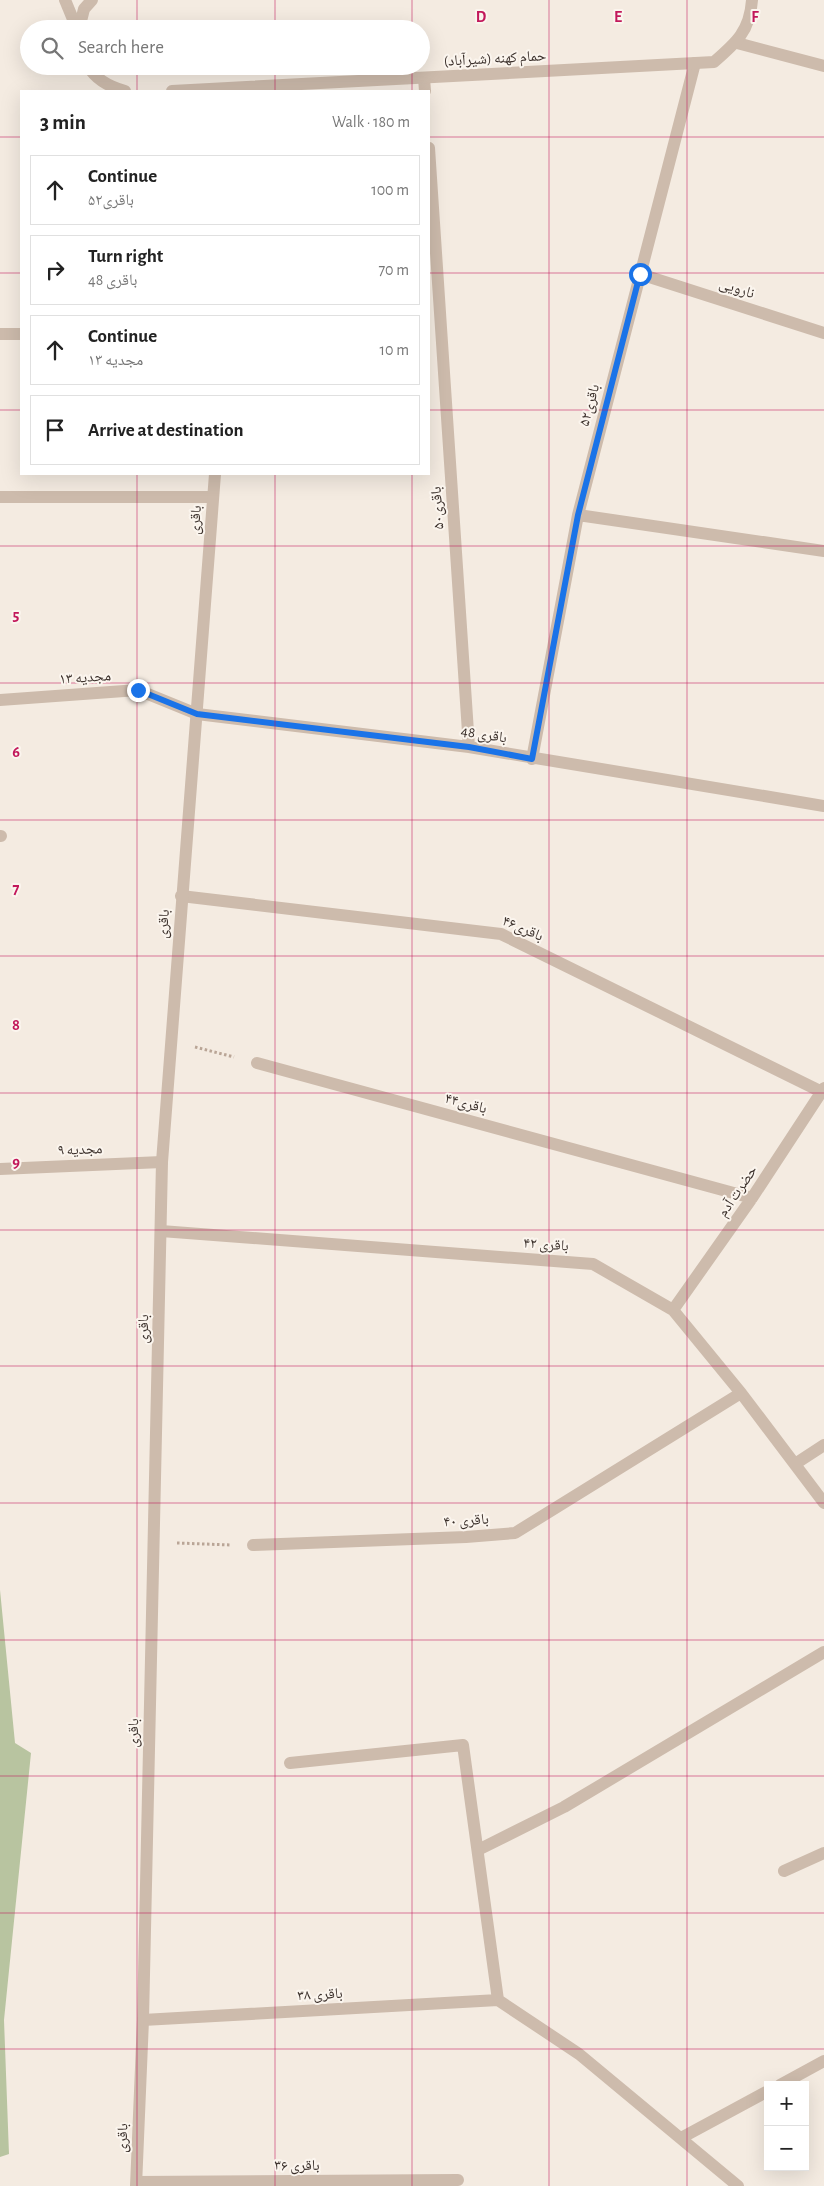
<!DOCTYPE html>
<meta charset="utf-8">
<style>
body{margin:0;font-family:"Alegreya Sans","Noto Naskh Arabic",sans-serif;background:#f6f6f6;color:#222}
.controls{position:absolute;right:15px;bottom:15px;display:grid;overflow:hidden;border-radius:0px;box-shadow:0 5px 20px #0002}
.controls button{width:45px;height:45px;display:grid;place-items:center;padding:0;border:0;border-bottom:1px solid #e0e0e0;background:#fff;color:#222;font:25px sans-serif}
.stop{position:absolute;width:15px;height:15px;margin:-11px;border:4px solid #1a73e8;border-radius:50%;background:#fff}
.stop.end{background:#1a73e8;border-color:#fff;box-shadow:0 1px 5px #0008}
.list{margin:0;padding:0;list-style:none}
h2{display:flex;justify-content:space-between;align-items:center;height:65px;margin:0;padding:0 20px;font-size:21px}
h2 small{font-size:16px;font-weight:400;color:#767676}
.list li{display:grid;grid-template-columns:32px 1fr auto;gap:15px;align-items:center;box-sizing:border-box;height:70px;margin:0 10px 10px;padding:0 10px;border:1px solid #e0e0e0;border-radius:0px}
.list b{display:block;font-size:19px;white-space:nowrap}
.list p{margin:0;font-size:16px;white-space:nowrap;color:#767676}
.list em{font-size:16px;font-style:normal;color:#767676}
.icon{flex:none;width:28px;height:28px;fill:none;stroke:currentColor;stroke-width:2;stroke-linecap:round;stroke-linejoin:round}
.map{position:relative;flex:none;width:824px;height:2186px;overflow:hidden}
.search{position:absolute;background:#fff;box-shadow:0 5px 20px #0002;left:20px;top:20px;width:410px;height:55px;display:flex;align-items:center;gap:12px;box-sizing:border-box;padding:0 18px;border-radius:28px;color:#767676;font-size:19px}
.panel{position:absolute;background:#fff;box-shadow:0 5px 20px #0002;left:20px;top:90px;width:410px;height:385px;border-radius:0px}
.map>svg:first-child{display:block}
.green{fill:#b8c4a0}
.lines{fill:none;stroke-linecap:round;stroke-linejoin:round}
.path{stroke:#b9a596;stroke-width:3;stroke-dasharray:2.5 2.5;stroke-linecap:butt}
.minor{stroke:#cdbbac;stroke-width:12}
.tertiary{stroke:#cdbbac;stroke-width:12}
.route{stroke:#1a73e8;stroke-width:6}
.grid{fill:none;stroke:#c2185b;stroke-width:1;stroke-opacity:0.55}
.labels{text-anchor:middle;stroke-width:4;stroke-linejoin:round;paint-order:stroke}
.street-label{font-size:15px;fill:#3b302b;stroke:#fbf5ee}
.grid-label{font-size:16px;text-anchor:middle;font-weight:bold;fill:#c2185b;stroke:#fbf5ee;stroke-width:4;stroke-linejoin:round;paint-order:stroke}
</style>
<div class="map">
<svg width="824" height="2186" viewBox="0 0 824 2186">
<rect width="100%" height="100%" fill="#f4ebe1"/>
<path class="green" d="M 0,1590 L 15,1743 L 31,1753 L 4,2020 L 9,2154 L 0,2157 Z"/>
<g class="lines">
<path class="path" d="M 195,1047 L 234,1057
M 177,1543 L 231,1545"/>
<path class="minor" d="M 65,0 L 77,29
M 737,43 L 824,66
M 424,78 L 425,91
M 429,148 L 469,747
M 640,274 L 824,333
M 0,334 L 21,334
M 0,497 L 213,497
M 578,515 L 824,551
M 0,700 L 138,690 L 197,714 L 469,747 L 824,806
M 532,759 L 578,515 L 695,63
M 0,836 L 1,836
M 181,896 L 501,934 L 822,1092
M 257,1063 L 752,1198
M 0,1169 L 162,1162
M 161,1231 L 593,1264 L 673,1310 L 741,1393 L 824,1503
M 673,1310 L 752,1198 L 824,1088
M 795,1464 L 824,1445
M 253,1545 L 466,1537 L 515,1533 L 741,1393
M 290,1763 L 463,1745 L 498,2000 L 579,2054 L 738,2186
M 478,1850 L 564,1807 L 824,1652
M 784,1871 L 824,1853
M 143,2020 L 498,2000
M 780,2085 L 824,2061
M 681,2138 L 768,2091
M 137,2182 L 458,2180"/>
<path class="tertiary" d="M 79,29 L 84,9 L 92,0
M 88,66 C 96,80 110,87 125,91
M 172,91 L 714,62 C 736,43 750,31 752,0
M 136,2186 L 143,2020 L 162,1162 L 215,474"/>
</g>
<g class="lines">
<path class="route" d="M 138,690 L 197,714 L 469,747 L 532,759 L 578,515 L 640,274"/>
</g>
<path class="grid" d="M 137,0 L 137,29M 275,0 L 275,29M 412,0 L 412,29M 549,0 L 549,2186M 687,0 L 687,2186M 137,66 L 137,91M 275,66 L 275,91M 412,66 L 412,91M 0,137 L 21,137M 429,137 L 824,137M 0,273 L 21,273M 429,273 L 824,273M 0,410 L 21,410M 429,410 L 824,410M 137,474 L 137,2186M 275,474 L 275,2186M 412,474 L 412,2186M 0,546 L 824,546M 0,683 L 824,683M 0,820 L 824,820M 0,956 L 824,956M 0,1093 L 824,1093M 0,1230 L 824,1230M 0,1366 L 824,1366M 0,1503 L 824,1503M 0,1640 L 824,1640M 0,1776 L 824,1776M 0,1913 L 824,1913M 0,2049 L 824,2049"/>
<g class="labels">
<g class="street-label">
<text transform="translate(495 58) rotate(-3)" y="5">حمام کهنه (شیرآباد)</text>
<text transform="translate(737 288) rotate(18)" y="5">نارویی</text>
<text transform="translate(589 405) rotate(-75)" y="5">باقری۵۲</text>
<text transform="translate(437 508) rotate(-94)" y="5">باقری۵۰</text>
<text transform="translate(195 520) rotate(-86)" y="5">باقری</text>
<text transform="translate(85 677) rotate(-4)" y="5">مجدیه ۱۳</text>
<text transform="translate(484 734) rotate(9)" y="5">باقری 48</text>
<text transform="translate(163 924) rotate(-86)" y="5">باقری</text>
<text transform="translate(523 928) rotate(23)" y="5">باقری۴۶</text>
<text transform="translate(466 1103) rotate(15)" y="5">باقری۴۴</text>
<text transform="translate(80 1149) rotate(-2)" y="5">مجدیه ۹</text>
<text transform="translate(737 1191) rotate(-56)" y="5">حضرت آدم</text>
<text transform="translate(546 1244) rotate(4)" y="5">باقری ۴۲</text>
<text transform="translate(143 1329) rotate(-89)" y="5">باقری</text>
<text transform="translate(466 1520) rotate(-4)" y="5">باقری ۴۰</text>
<text transform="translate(133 1733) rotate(-89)" y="5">باقری</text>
<text transform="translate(320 1994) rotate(-3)" y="5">باقری ۳۸</text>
<text transform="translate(122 2138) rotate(-88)" y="5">باقری</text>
<text x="297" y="2170">باقری ۳۶</text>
</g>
</g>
<g class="grid-label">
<text x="481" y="22">D</text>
<text x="618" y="22">E</text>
<text x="755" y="22">F</text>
<text x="16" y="620">5</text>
<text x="16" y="757">6</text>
<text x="16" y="894">7</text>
<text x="16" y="1030">8</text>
<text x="16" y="1167">9</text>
</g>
</svg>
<div class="controls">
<button>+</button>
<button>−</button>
</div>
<div class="stop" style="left:640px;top:274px"></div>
<div class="stop end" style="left:138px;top:690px"></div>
<div class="search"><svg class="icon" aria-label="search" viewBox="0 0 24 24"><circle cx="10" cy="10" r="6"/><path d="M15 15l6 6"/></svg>Search here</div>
<section class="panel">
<h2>3 min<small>Walk · 180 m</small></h2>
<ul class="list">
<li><svg class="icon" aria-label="ahead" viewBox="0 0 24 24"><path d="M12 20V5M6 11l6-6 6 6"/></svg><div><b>Continue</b><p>باقری۵۲</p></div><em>100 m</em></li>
<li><svg class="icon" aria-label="right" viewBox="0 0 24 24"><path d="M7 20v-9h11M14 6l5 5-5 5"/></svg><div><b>Turn right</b><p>باقری 48</p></div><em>70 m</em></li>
<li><svg class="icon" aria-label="ahead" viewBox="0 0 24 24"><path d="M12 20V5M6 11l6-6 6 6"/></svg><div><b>Continue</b><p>مجدیه ۱۳</p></div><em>10 m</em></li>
<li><svg class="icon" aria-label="arrive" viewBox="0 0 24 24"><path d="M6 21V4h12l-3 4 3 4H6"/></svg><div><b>Arrive at destination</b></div></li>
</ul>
</section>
</div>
